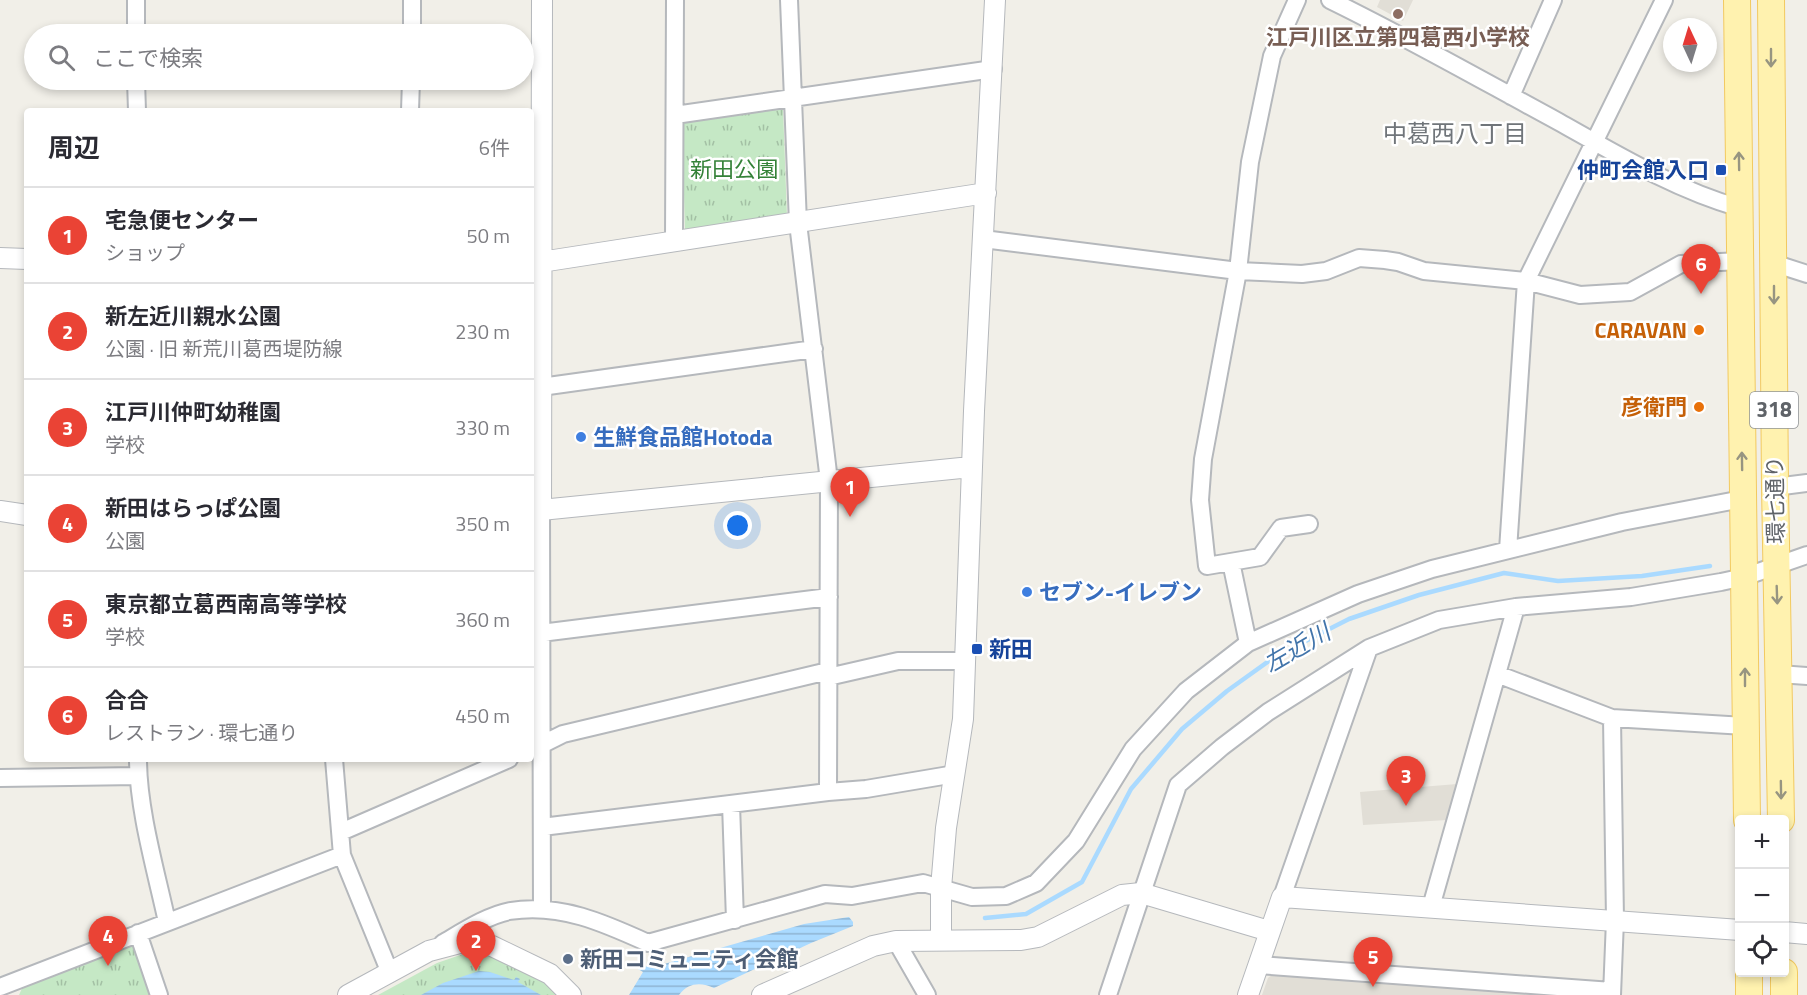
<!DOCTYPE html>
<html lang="ja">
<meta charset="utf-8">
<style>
body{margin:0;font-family:"Titillium Web","Noto Sans JP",sans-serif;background:#f7f7f7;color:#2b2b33}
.controls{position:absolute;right:18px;bottom:18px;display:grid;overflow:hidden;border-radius:6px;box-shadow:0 3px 9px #0003}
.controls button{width:54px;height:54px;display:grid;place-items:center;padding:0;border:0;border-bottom:2px solid #e1e1e2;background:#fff;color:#2b2b33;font:30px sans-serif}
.compass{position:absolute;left:1663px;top:18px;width:54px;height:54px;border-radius:50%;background:#fff;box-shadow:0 3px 9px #0003;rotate:356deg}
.you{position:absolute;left:738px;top:526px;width:21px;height:21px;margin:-15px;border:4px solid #fff;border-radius:50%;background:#1a73e8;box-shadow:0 0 0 9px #1a73e833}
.badge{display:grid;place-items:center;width:39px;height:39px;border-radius:50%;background:#ea4335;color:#fff;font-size:20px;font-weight:700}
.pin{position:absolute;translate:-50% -50px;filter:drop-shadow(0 2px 3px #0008)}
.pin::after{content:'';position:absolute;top:32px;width:21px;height:18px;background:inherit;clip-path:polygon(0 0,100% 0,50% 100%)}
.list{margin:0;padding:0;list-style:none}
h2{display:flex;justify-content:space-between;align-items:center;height:78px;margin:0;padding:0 24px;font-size:26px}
h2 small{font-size:20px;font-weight:400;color:#7c7c81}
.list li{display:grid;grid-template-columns:39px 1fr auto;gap:18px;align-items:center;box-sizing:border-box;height:96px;padding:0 24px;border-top:2px solid #e1e1e2}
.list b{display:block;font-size:22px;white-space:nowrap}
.list p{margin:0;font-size:20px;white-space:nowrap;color:#7c7c81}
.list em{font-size:20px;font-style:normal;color:#7c7c81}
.icon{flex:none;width:33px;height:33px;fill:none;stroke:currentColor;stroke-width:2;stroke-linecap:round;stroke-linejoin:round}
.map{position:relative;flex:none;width:1807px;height:995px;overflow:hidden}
.search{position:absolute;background:#fff;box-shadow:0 3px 9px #0003;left:24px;top:24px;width:510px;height:66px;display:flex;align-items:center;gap:15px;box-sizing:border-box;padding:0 21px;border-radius:33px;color:#7c7c81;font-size:22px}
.panel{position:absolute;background:#fff;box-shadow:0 3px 9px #0003;left:24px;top:108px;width:510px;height:654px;border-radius:6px}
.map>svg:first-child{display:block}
.education{fill:#e1ded6}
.park{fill:url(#park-tufts)}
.water{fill:url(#water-rules)}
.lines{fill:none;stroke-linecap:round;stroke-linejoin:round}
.stream{stroke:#aadaff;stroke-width:4.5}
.minor-casing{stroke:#b5b8bc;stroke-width:20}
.tertiary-casing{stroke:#b5b8bc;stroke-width:22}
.primary-casing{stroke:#f2c960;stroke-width:28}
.minor{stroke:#fff;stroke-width:16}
.tertiary{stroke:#fff;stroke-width:20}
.primary{stroke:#fff2af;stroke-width:26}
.oneway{stroke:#979581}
.education-dot{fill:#8d6e63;stroke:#fff;stroke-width:2}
.transit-dot{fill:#1a4fb4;stroke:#fff;stroke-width:2}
.food-dot{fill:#e8710a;stroke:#fff;stroke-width:2}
.shop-dot{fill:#3f7fe0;stroke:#fff;stroke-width:2}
.service-dot{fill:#5c6f8a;stroke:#fff;stroke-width:2}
.labels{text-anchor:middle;stroke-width:5;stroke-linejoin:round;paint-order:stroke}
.shield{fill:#fff;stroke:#8f9295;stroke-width:1.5}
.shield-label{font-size:21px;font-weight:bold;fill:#5f6368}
.education-label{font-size:22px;font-weight:bold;fill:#785e54;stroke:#fff}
.park-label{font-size:22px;fill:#348238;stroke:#fff}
.transit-label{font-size:22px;font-weight:bold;fill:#164399;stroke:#fff;text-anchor:end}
.food-label{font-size:22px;font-weight:bold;fill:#c56008;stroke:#fff;text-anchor:end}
.shop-label{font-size:22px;font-weight:bold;fill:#366cbe;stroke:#fff;text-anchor:start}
.street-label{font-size:22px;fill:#5f6368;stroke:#fff}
.service-label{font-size:22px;font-weight:bold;fill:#4e5e75;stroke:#fff;text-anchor:start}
.neighbourhood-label{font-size:24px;fill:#70757a;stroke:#fff}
.water-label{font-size:24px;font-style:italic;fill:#4174aa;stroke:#fff}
</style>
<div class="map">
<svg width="1807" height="995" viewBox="0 0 1807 995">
<defs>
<pattern id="park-tufts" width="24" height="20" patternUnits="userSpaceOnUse" patternTransform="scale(1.5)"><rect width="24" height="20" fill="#c5e8c5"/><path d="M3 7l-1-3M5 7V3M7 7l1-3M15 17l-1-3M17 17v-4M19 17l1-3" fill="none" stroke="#a3c0a4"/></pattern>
<pattern id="water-rules" width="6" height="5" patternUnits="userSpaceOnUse" patternTransform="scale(1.5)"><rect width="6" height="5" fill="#aadaff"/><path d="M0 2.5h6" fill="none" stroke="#8eb4d2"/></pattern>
</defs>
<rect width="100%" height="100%" fill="#f1efe8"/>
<path class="education" d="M 1380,0 L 1413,0 L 1403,21 L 1377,7 Z
M 1457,784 L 1447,820 L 1363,825 L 1360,792 Z
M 1275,972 L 1597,995 L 1262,995 L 1268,978 Z"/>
<path class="park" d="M 783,108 L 787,217 L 685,231 L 682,122 Z
M 131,944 L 137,948 L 153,995 L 19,995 L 24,984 Z
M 472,951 L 491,953 L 547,979 L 565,995 L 378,995 L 437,963 Z"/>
<path class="water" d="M 849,917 L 853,922 L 853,926 L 811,943 L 714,988 C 702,982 688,982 679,995 L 629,995 L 643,972 L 638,969 L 639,967 L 657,966 L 804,924 Z
M 479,971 L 490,972 L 514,980 L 516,977 L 520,979 L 518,982 L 541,995 L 421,995 L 443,983 Z"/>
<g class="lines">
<path class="stream" d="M 985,918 L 1026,914 L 1082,882 L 1131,789 L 1182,729 L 1227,691 L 1276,656 L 1349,619 L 1419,595 L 1504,573 L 1558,581 L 1642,576 L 1710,566"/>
<g class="minor-casing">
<path id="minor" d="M 136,0 L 136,34
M 789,0 L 798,223 L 829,481 L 828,792
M 1297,0 L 1272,56 L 1250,162 L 1238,271 L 1203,459 L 1200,500 L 1207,566 L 1260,557 L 1281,528 L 1309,524
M 1330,0 C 1408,38 1483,81 1559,122 C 1616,154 1676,190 1740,208
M 412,34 L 412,0
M 136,80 L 137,111
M 1511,96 L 1553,0
M 410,111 L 411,80
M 675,115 L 993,69
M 983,239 L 1238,271 L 1302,274 L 1326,271 L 1359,258 L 1385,260 L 1398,262 L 1424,271 L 1526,281 L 1580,295 L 1630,292 L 1681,264 L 1740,261
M 674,240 L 675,0
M 1773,263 L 1807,274
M 541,387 L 814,349
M 1775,487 L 1807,483
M 541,511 L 542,909
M 1508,550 L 1526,281 L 1664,0
M 1231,562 L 1248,643
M 541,633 L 829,597
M 1497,674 L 1612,718 L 1745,726
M 1779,674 L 1807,676
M 828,677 L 898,661 L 965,661
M 1612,718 L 1615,920 L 1612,995
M 535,748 L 563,734 L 828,671
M 138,759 C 138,810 156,871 167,922
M 334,759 L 342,855 L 390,973
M 0,778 L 138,776
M 731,804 L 735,920
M 542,827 L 828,792 L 866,789 L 955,774
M 341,832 L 509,759
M 1282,897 L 1369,648
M 1431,907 L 1516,607
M 138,933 L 159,995
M 896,941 L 927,995
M 443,943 C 462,932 488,915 510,911 C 560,903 604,923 648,943 L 825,894 L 852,896 L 923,883 L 972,897 L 1006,896 L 1036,883 L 1076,841 L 1133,749 L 1186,691 L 1248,643 L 1358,594 L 1432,569 L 1622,522 L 1742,499
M 1258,965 L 1612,991
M 0,987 L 342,855
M 1108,995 L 1178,785 L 1222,747 L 1268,712 L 1369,648 L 1439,620 L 1516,607 L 1631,597 L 1721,582 L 1744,577 L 1807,555"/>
</g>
<g class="tertiary-casing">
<path id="tertiary" d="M 0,258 L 27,259
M 531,261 L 541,262 L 986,193
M 0,511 L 27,515
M 531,511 L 971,467
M 541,511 L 542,0
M 1784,932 L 1807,934
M 941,940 L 941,888 L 946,828 L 963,719 L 974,411 L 995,0
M 348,995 L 429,951 L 467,941 L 492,946 L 550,974 L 571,995
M 762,995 L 873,946 L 896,941 L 1021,940 L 1038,937 L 1122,895 L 1141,893 L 1269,931
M 1248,995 L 1282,897 L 1740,930"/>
</g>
<g class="primary-casing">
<path id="primary" d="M 1737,0 L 1747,820
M 1771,0 L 1775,487 L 1781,820
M 1749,972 L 1749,995
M 1784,972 L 1784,995"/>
</g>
<use href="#minor" class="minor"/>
<use href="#tertiary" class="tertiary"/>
<use href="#primary" class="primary"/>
</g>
<defs><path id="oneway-shaft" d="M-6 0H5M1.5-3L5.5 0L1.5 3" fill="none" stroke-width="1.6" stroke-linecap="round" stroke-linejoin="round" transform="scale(1.5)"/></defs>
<g class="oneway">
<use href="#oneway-shaft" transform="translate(1771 58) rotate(90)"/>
<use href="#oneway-shaft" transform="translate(1739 161) rotate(-91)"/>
<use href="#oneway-shaft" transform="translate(1774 295) rotate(90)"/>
<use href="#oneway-shaft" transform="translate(1742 461) rotate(-91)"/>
<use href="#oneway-shaft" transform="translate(1777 595) rotate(88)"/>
<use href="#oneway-shaft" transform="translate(1745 677) rotate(-90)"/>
<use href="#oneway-shaft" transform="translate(1781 790) rotate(89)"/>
</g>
<circle class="education-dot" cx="1398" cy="14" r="6"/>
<g class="transit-dot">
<rect x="1715" y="164" width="12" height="12" rx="3"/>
<rect x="971" y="643" width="12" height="12" rx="3"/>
</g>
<g class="food-dot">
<circle cx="1699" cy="330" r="6"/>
<circle cx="1699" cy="407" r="6"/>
</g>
<g class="shop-dot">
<circle cx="581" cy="437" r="6"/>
<circle cx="1027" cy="592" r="6"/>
</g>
<circle class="service-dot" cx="568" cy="959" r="6"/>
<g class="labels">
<rect class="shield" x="1750" y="392" width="48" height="36" rx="4.5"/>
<g class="shield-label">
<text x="1774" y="417">318</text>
</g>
<g class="education-label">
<text x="1398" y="45">江戸川区立第四葛西小学校</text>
</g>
<g class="park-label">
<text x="734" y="177">新田公園</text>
</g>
<g class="transit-label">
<text x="1709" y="178">仲町会館入口</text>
<text x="989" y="657" text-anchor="start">新田</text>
</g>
<g class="food-label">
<text x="1687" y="338">CARAVAN</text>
<text x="1687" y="415">彦衛門</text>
</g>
<g class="shop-label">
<text x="593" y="445">生鮮食品館Hotoda</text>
<text x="1039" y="600">セブン-イレブン</text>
</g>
<g class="street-label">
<text transform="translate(1775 500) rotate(-91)" y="8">環七通り</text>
</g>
<g class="service-label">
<text x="580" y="967">新田コミュニティ会館</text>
</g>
<g class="neighbourhood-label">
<text x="1455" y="142">中葛西八丁目</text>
</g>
<g class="water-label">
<text transform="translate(1297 648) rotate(-30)" y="8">左近川</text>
</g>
</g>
</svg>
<div class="controls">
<button>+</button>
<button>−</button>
<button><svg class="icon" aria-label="locate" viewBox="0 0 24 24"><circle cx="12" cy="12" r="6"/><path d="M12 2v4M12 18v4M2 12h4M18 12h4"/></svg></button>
</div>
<svg class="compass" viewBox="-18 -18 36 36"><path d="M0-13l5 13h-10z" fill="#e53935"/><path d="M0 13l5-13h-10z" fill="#7c7c81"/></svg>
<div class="you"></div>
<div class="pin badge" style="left:850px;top:517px">1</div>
<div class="pin badge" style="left:476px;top:971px">2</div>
<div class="pin badge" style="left:1406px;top:806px">3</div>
<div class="pin badge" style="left:108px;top:966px">4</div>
<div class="pin badge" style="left:1373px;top:987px">5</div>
<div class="pin badge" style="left:1701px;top:294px">6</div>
<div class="search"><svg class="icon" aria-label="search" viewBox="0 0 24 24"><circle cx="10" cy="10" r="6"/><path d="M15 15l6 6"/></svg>ここで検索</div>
<section class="panel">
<h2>周辺<small>6件</small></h2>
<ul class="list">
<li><span class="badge">1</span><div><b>宅急便センター</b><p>ショップ</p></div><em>50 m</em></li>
<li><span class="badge">2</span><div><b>新左近川親水公園</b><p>公園 · 旧 新荒川葛西堤防線</p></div><em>230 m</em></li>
<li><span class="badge">3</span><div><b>江戸川仲町幼稚園</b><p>学校</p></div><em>330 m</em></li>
<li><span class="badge">4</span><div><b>新田はらっぱ公園</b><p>公園</p></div><em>350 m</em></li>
<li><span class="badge">5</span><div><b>東京都立葛西南高等学校</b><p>学校</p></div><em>360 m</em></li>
<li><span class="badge">6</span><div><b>合合</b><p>レストラン · 環七通り</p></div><em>450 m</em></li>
</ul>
</section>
</div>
